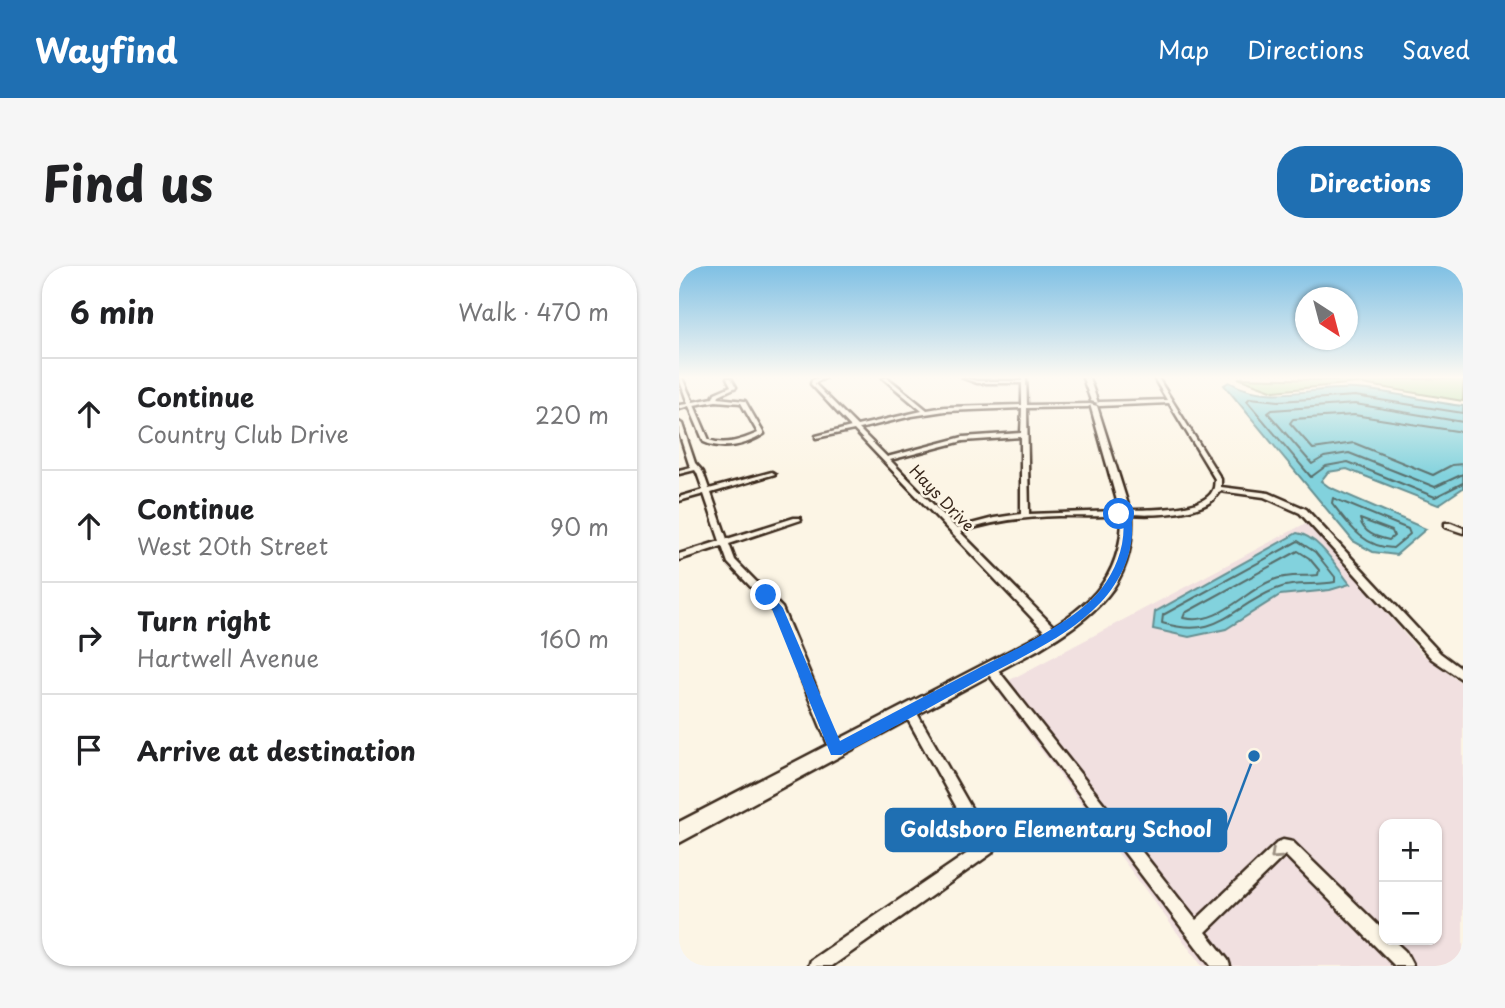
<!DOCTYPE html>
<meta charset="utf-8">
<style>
body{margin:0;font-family:"Playpen Sans",sans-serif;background:#f6f6f6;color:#202124}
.controls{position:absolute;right:21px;bottom:21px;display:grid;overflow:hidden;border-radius:14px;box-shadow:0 2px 5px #0004}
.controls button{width:63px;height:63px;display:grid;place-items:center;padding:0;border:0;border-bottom:2px solid #e0e0e0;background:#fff;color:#202124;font:35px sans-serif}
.compass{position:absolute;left:616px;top:21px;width:63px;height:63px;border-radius:50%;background:#fff;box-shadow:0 2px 5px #0004;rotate:144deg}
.stop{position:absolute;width:21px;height:21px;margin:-16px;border:5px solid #1a73e8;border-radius:50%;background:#fff}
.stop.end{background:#1a73e8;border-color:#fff;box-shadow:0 2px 7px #0008}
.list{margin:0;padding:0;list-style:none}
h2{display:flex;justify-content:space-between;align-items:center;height:91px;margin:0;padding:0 28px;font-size:30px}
h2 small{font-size:23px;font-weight:400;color:#757577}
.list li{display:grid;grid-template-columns:46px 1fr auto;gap:21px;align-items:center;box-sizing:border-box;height:112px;padding:0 28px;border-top:2px solid #e0e0e0}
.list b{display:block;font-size:26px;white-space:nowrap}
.list p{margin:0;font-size:23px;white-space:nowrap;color:#757577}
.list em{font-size:23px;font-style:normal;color:#757577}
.icon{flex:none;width:38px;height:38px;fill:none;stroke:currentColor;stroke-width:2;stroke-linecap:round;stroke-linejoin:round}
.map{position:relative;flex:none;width:784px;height:700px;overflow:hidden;border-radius:28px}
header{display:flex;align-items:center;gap:42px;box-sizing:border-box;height:98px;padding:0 35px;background:#1f6fb2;color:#fff}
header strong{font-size:33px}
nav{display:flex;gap:38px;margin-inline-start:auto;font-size:24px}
.intro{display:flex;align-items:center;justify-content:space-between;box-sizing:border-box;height:168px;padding:0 42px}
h1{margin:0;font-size:49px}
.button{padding:18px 32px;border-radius:28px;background:#1f6fb2;color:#fff;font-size:24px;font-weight:700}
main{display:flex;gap:42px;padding:0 42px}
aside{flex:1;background:#fff;border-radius:28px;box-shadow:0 2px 5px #0004}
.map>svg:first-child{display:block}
.built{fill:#f1e0e0;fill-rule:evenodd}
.green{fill:#adde9f;stroke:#74845e;stroke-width:2}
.water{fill:#82d2dd;stroke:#668f91;stroke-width:2}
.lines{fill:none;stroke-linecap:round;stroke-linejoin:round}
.shore{stroke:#576d6a;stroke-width:2}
.street-casing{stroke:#3b2a1e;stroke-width:5}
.secondary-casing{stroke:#3b2a1e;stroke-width:5}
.street{fill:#fcf5e5;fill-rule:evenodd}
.secondary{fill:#fcf5e5;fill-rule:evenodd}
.oneway{stroke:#9c9082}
.route{fill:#1a73e8}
.labels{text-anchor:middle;stroke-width:5;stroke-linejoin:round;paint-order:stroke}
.far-street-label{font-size:16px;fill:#3b2a1e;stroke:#fcf5e5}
.leader{fill:none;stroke:#1f6fb2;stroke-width:2.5}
.callout-dot{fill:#1f6fb2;stroke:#fcf5e5;stroke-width:2.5}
.callout{fill:#1f6fb2;stroke:#1f6fb2;stroke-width:2.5}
.callout-label{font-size:21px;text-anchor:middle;font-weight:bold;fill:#fff}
</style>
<header>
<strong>Wayfind</strong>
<nav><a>Map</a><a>Directions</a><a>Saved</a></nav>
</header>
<div class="intro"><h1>Find us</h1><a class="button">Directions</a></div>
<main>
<aside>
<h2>6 min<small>Walk · 470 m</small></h2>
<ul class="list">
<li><svg class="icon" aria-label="ahead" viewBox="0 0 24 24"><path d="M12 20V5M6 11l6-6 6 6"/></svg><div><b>Continue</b><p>Country Club Drive</p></div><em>220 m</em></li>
<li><svg class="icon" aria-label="ahead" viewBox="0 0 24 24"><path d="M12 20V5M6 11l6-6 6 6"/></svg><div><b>Continue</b><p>West 20th Street</p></div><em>90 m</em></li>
<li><svg class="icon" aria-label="right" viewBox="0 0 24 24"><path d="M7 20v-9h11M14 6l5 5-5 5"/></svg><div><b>Turn right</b><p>Hartwell Avenue</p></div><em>160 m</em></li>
<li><svg class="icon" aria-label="arrive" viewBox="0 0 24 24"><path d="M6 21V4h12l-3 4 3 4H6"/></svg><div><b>Arrive at destination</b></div></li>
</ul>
</aside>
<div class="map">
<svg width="784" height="700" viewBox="0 0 784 700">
<rect width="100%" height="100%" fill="#fcf5e5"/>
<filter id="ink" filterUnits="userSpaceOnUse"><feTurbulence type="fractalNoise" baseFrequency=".0143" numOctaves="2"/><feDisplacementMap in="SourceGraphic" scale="14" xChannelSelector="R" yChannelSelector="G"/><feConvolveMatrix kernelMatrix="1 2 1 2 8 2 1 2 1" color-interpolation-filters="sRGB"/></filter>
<g filter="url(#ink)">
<path class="built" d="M 629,256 L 743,388 L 784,418 L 784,700 L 523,700 L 316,422 ZM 705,558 L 758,558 L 758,674 L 705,674 Z"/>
<path class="green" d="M 559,112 L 650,114 L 784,112 L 784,135 L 678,117 L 595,125 Z"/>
<path class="water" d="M 550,116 C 590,139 634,120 677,123 C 713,125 749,136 784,140 L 784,222 L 759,239 L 668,203 L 649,206 L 642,215 L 650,221 L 747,263 L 717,289 L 694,286 L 674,275 L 545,119 Z
M 618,267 C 640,270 658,302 671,318 L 651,324 L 601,329 L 547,363 L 510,371 L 474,363 L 476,346 Z"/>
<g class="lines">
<path class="shore" d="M 784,147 L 676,130 L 600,135 L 571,132 L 568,135 L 632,211 L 647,200 L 669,196 L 756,231 L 784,217
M 784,156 L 676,138 L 593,144 L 589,147 L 633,198 L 645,191 L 670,187 L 756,221 L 784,208
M 784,166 L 675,149 L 614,153 L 611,157 L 634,183 L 675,177 L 754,209 L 773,199 L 784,198
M 654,232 L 729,263 L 731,268 L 714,282 C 684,281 670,259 653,237 Z
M 681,253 L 713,265 L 715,270 L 710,274 C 697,271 684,267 681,253 Z
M 619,275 L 636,286 L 656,311 L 656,316 C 637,320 615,315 597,323 C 550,342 540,374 483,357 L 484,349 Z
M 619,285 L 630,292 L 640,304 L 639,309 C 625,311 608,308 594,314 C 563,326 541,360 504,352 L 506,347 Z"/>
<g class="street-casing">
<path id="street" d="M 0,112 L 3,112 L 14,136 L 34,132 L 36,127 L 52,120 L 48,112 L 52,112 L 57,121 L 40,129 L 39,132 L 66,135 L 85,168 C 68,179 44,185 25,176 L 10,140 L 0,143 L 0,139 L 9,138 ZM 37,135 L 62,137 L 79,167 C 63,174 46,180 30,174 L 15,139 Z
M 139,112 L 146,112 L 137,116 L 136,118 L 178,160 L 243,145 L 204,112 L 209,112 L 248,144 L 266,141 L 343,139 L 343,117 L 298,117 L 284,112 L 298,115 L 343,115 L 343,112 L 347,112 L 348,139 L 411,138 L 412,139 L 409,141 L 348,142 L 350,248 L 439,245 L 443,247 L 442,249 C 422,251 400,250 380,250 C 346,251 313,255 281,266 L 379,365 L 380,368 L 379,371 L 371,371 L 175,164 L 137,172 L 137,170 L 172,161 L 132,118 L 133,114 ZM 343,142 L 342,167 L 284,171 L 208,191 L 180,163 L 233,150 L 266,145 ZM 342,171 L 342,248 L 315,252 L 277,262 L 211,194 L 284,175 Z
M 475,112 L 479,112 L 542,213 L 542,221 L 590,227 L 627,243 L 761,387 L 784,404 L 784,414 L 753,393 L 621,247 L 585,231 L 541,225 C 538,228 536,232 534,234 C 517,248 472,250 451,248 L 451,244 L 454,244 C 473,243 525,245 534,224 C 536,221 535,217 536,213 L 490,137 L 420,140 L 417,138 L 420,136 L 488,134 Z
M 0,156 L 3,158 L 16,197 L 24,206 L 30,223 L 93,206 L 96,208 L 32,227 L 48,273 L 115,252 L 121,252 L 122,254 L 50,278 L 56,294 L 103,342 L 163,484 L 161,488 L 157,490 L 153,488 L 94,344 L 49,297 L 43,280 L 0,294 L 0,288 L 41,275 L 25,228 L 0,235 L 0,231 L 24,224 L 18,207 L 16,204 L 0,208 L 0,204 L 12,201 L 10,198 L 0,167 Z
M 766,257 L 772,257 L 784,262 L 784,267 L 766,261 Z
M 311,398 L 315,399 L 517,654 L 599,576 L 604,574 L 614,576 L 705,665 L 705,674 L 714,674 L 726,685 L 734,700 L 716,700 L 606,589 L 527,666 L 549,694 L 551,700 L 532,700 L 307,405 L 306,402 L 307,399 Z
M 231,441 L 235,442 L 315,582 L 313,587 L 153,700 L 130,700 L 132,694 L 299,580 L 227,450 L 225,446 L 227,442 Z"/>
</g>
<g class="secondary-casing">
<path id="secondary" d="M 404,112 L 410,112 L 419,137 L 412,135 Z
M 411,138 L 418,140 L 450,242 L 449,244 L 441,244 L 440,242 Z
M 448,247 L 453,250 C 456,319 415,350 360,383 L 0,577 L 0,556 L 350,375 C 404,344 443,318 443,250 Z"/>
</g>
<use href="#street" class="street"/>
<use href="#secondary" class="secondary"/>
</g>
<defs><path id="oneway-chevron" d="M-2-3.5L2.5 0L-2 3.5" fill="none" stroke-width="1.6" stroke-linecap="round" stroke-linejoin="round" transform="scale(1.75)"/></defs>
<use class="oneway" href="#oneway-chevron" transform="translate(596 589) rotate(137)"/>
</g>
<linearGradient id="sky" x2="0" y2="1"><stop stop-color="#7fc0e4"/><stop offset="0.53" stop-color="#fefaf3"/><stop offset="1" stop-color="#fefaf3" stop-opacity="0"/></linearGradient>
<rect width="784" height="210" fill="url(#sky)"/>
<path class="route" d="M 440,245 L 452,250 C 458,286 439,322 413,345 C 385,371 347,389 313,407 C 263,435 213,462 162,489 L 152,489 L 93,343 L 83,332 L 83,327 L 91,327 L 104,342 L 161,475 C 206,451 252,427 298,403 C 335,384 398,355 423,322 C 438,302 447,277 444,252 L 435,248 Z"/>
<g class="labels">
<g class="far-street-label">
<text transform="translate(263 232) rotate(46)" y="6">Hays Drive</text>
</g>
</g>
<path class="leader" d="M575 490L547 564"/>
<circle class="callout-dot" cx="575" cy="490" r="7"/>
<rect class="callout" x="207" y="543" width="340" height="42" rx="7"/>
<g class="callout-label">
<text x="377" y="571">Goldsboro Elementary School</text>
</g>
</svg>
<div class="controls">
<button>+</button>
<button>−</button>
</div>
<svg class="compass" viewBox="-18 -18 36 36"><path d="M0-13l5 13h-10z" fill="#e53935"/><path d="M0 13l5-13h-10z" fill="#757577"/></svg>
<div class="stop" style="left:440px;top:248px"></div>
<div class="stop end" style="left:87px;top:329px"></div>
</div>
</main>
